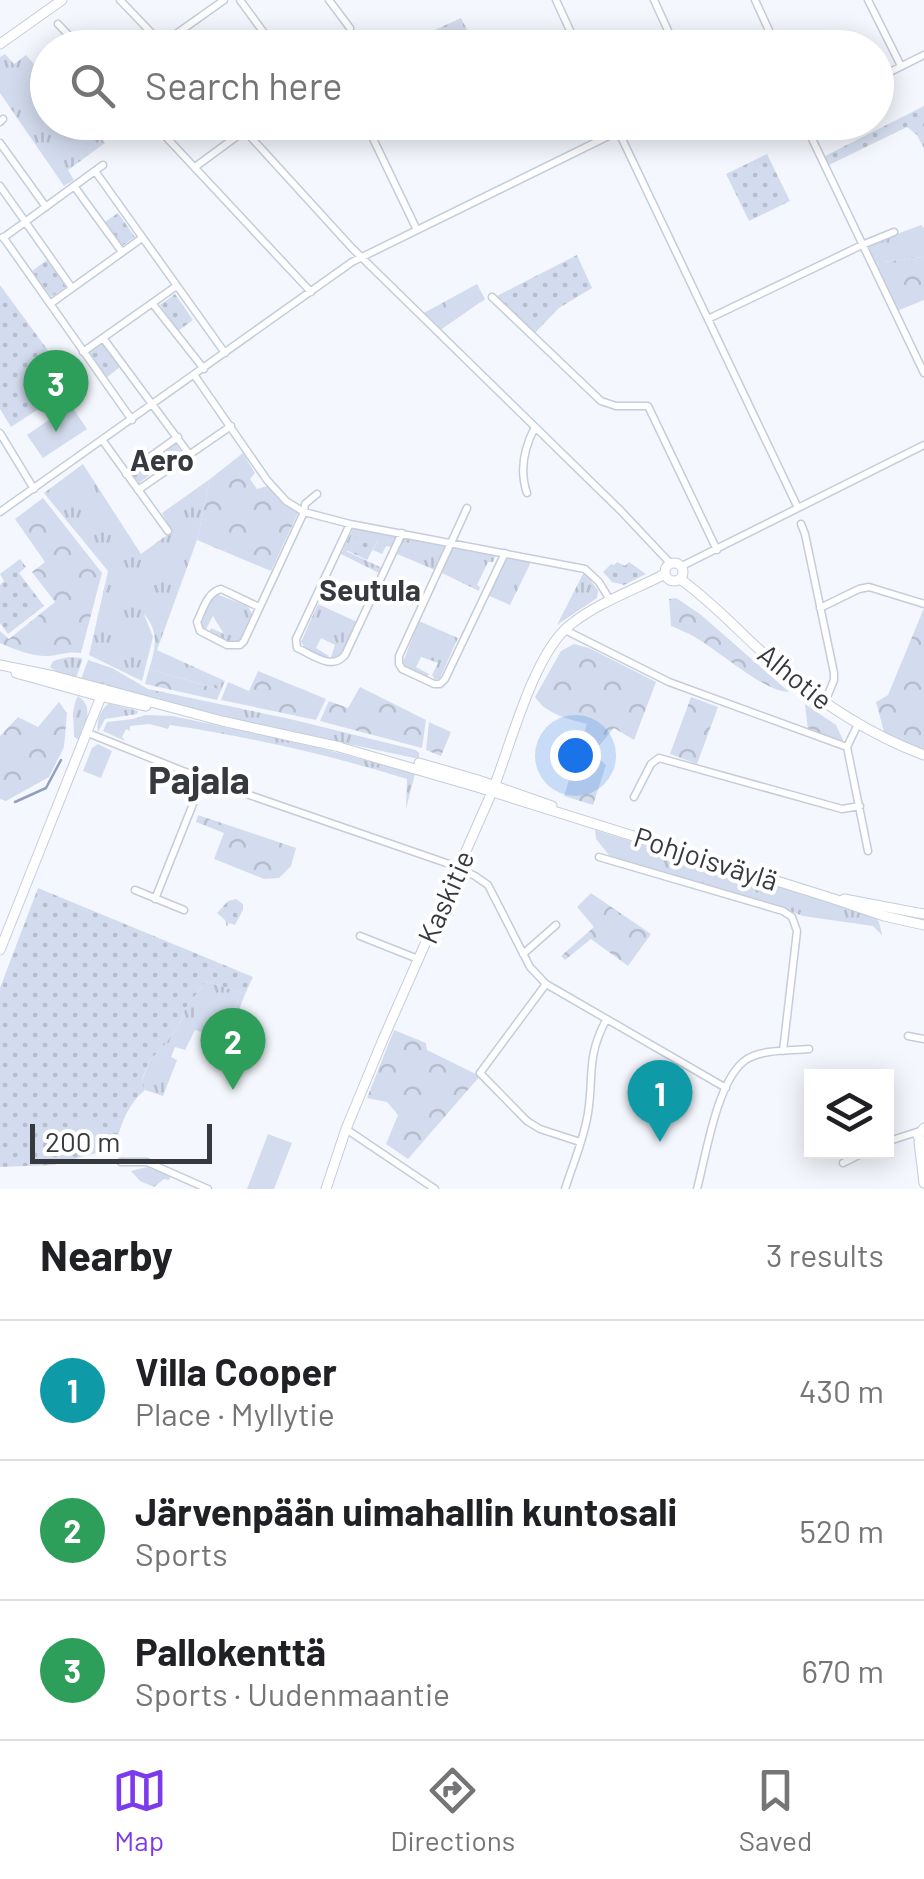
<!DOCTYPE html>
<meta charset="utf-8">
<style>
body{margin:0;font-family:Barlow,sans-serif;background:#f2f2f2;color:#202124}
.controls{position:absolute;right:30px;bottom:30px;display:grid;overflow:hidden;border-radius:0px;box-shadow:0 5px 25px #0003}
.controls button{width:90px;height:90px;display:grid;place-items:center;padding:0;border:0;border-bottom:2px solid #e0e0e0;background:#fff;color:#202124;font:50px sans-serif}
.scale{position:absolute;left:30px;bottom:25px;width:182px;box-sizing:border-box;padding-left:10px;border:5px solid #36393e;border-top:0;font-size:28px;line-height:35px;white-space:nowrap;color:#36393e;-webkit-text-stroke:8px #fff;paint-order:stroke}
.you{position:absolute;left:575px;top:755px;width:35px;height:35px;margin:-25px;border:8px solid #fff;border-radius:50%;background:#1a73e8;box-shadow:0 0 0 15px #1a73e833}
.badge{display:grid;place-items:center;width:65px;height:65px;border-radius:50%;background:#7c3aed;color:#fff;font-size:32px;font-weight:700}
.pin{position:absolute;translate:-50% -82px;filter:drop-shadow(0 2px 5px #0008)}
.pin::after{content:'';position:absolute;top:52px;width:35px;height:30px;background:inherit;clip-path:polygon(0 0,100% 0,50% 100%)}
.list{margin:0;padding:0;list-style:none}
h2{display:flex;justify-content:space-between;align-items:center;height:130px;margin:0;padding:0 40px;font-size:42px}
h2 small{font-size:32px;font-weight:400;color:#757577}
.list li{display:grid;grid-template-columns:65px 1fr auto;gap:30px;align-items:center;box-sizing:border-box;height:140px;padding:0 40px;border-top:2px solid #e0e0e0}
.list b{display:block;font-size:38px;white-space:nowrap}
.list p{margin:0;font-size:32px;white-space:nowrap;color:#757577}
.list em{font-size:32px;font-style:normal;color:#757577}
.icon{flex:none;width:55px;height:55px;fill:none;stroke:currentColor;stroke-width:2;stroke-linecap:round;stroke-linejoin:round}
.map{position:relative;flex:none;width:924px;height:1189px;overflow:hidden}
.search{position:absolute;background:#fff;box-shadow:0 5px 25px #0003;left:30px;right:30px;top:30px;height:110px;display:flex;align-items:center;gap:25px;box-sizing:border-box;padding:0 35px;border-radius:55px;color:#757577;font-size:38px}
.sheet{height:550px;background:#fff}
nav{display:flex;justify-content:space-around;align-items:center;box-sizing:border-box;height:140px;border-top:2px solid #e0e0e0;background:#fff;font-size:28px;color:#757577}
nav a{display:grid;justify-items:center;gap:5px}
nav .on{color:#7c3aed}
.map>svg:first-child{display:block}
.grass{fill:url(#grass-tufts)}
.forest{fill:url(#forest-crowns)}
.park{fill:url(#park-dots)}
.pitch{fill:#d3dcee}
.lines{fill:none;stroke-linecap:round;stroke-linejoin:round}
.stream{stroke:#94a0bb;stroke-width:2.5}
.street-casing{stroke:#c5ccda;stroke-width:9}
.secondary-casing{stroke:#c5ccda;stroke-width:11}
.street{stroke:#fff;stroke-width:6}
.secondary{stroke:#fff;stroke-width:9}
.labels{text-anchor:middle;stroke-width:8;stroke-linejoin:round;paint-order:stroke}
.street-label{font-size:28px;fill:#36393e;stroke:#fff}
.neighbourhood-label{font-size:30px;font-weight:bold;fill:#36393e;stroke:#fff}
.district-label{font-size:38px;font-weight:bold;fill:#36393e;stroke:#fff}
</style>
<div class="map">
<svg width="924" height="1189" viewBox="0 0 924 1189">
<defs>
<pattern id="grass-tufts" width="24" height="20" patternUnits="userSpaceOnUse" patternTransform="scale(2.5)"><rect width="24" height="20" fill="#d3dcee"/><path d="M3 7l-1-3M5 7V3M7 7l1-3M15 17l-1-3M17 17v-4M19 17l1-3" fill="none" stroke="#b6becd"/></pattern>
<pattern id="forest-crowns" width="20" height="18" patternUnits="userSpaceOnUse" patternTransform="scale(2.5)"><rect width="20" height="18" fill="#d3dcee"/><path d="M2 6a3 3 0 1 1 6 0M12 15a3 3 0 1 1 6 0" fill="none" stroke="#b6becd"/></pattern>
<pattern id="park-dots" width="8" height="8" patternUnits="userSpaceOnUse" patternTransform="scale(2.5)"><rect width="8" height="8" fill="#d3dcee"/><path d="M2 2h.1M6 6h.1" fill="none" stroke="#b6becd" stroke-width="1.8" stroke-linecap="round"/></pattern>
</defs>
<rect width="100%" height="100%" fill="#f4f7fd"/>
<path class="grass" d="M 5,54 L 14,64 L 26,55 L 47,79 L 48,122 L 87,123 L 105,143 L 68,170 L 74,180 L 64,186 L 0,93 L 0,57 Z
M 921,225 L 924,228 L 924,257 L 874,263 L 865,246 Z
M 83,464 L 141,554 L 171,532 L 162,513 L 210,479 L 197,540 L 157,650 L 225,681 L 221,690 L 149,669 C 156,648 159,631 144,614 L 153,637 L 142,681 L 89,655 L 108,571 L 44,493 Z
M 354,527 L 397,536 L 391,547 L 386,546 L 382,554 L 373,550 L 378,540 L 346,551 L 382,568 L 379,573 L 341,554 Z
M 404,538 L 444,543 L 446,547 L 435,570 L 397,554 Z
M 453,545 L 496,553 L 493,562 L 488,562 L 477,585 L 480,587 L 479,591 L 442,573 Z
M 506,554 L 532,560 L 510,605 L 487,595 Z
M 584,572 L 598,590 L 597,598 L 557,625 Z
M 216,594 L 248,606 L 252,614 L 240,640 L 236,644 L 228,643 L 209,633 L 211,628 L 224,634 L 213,616 L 205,631 L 201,624 L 213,596 Z
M 318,604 L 357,622 L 339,657 L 330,660 L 335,645 L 321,638 L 316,648 L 329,656 L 327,660 L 306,650 L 301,642 Z
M 419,621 L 458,638 L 440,678 L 435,680 L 432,675 L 438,663 L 421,657 L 416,667 L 429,674 L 427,677 L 407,668 L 403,662 Z
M 68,657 L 82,658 L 82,661 L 76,678 L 60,674 L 50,667 L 53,661 Z
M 88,660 L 112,668 L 148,689 L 290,719 L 416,750 L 419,753 L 419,759 L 218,716 L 81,679 Z
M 78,696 C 95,707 85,724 79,740 L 74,737 C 74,724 71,707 78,696 Z
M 108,704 L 111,704 L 138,711 L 137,714 L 105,719 L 98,732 C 96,723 100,710 108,704 Z
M 145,715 L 172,716 L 299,742 L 415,774 L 406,809 L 407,779 C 330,755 250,737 170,725 L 168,729 L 149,724 L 130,726 L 130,731 L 126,729 L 122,737 L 125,741 L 103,731 L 107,722 L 133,719 Z
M 98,744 L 112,751 L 101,778 L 83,771 L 92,748 Z
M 595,830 L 875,917 L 879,922 L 882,935 L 873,926 L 803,916 L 784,909 L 613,860 L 596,839 Z
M 206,981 L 245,994 L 231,1031 L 227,1030 L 238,1000 L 222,995 L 220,999 L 192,1025 L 222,1036 L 221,1038 L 195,1030 L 185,1050 L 175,1047 L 171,1057 L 177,1060 L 163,1096 L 145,1090 L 142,1080 L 150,1060 L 166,1043 L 180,1023 L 185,1009 Z
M 147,1167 L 171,1176 L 169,1180 L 164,1179 L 154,1187 L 140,1181 L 131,1171 Z"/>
<path class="forest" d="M 924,257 L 924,300 L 897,311 L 874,263 Z
M 477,284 L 485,299 L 439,331 L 422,314 Z
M 243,453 L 255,473 L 250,479 L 257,489 L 267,486 L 283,504 L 298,513 L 271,571 L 197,540 L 210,479 Z
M 43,498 L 102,573 L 81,653 C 68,651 60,655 48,656 C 33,657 14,649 0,643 L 0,631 L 9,639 L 55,602 L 32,572 L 45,562 L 15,519 Z
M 676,598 L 700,614 L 789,692 C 764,692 717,649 693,636 C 686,632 678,629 671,626 L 669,599 Z
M 924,608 L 924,750 L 884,732 L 876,702 L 888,695 Z
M 574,644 L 589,648 L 656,682 L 634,740 L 614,728 L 593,753 L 606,765 L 593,805 L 564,796 L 587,724 C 568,719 546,714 535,697 L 561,651 Z
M 149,669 L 221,690 L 217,700 L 145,684 Z
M 258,671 L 326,699 L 316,720 L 221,700 L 228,682 L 249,691 Z
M 360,687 L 426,720 L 422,748 L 320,721 L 329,701 L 348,708 Z
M 691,697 L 718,707 L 697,764 L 670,754 Z
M 59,702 L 67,713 L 64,747 L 49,777 L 6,801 L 0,799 L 0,736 L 18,717 L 38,727 Z
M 805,704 L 836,725 L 843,740 L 841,742 L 808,730 Z
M 429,722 L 451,732 L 441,756 L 426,750 Z
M 198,815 L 296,848 L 291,866 L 279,878 L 264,879 L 214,859 L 224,833 L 196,822 Z
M 591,893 L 651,934 L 628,966 L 591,939 L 565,960 L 561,956 L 594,927 L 577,907 Z
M 394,1030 L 426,1043 L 427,1050 L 480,1076 L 408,1159 L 386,1144 L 398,1115 L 387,1102 L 367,1098 Z"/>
<path class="park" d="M 461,18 L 476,47 L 398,47 Z
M 924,106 L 924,149 L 917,135 L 907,127 L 827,166 L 823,157 Z
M 767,154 L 790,201 L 749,221 L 726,174 Z
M 118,213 L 135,237 L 122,246 L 105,222 Z
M 577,255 L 592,288 L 559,308 L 533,335 L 495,297 Z
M 47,260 L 66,287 L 51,297 L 32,271 Z
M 0,285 L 74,386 L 11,427 L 0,409 Z
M 175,294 L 193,320 L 178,331 L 160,305 Z
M 102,343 L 120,367 L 106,378 L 88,353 Z
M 175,443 L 181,452 L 139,483 L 132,474 Z
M 366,534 L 378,540 L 367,560 L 346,550 L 352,538 Z
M 20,559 L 26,567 L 19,573 L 44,606 L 8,634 L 0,623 L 0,585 L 4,581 L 0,574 Z
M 617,562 L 625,566 L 629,562 L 646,574 L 624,585 L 612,582 L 603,572 L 611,564 L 614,565 Z
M 38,888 L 253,977 L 245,994 L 206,981 L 185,1009 L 180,1023 L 166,1043 L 150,1060 L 142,1079 L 145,1090 C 128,1104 119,1126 116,1147 L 54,1165 L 0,1167 L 0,988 Z
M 236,899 L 243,904 L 243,910 L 235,925 L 229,923 L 227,927 L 225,920 L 217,913 L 228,901 Z"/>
<path class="pitch" d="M 71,405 L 87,429 L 43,458 L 27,435 Z
M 204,993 L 219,999 L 222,994 L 238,1000 L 226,1032 L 210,1026 L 208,1031 L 192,1025 Z
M 98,1118 L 101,1119 L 106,1139 L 82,1147 L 75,1126 Z
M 268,1134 L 292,1143 L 274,1189 L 247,1189 Z"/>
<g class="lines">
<path class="stream" d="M 15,802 L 46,788 L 61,760"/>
<g class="street-casing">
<path id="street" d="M 120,0 L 166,48
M 240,0 L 275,48
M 329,0 L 350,28
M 556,0 L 578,48
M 654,0 L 676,48
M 755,0 L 777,48
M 868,0 L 901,66
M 58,24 L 81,48
M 162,44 L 224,0
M 876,79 L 924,55
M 0,122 L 3,119
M 152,122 L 311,292
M 237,122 L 352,248 L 621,511 L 670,563
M 365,122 L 417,230
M 614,122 L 798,508
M 804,122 L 924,373
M 0,143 L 46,207
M 195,167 L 244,131
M 95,171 L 225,353
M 0,186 L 72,288
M 74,186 L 122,252
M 3,237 L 132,420
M 3,238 L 103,165
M 492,297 L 601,401 L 616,406 L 648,406 L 717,550
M 152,303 L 204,369
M 50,304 L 142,238
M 708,319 L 862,245 L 894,232
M 103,338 L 189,454
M 83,352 L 175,287
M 195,376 L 267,480 L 286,501 L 304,512 L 350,524 L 585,569 L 599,582 L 610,600
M 0,433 L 34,489
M 103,441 L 168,531
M 126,474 L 178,437
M 138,490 L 231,426
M 527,493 C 519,470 524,448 535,427
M 467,508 L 399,656 L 399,664 L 402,669 L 434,684 L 440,684 L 445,679 L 505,553
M 0,512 L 352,262 L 637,122
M 350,524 L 296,639 L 297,648 C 313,655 332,671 345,655 L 402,533
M 801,524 L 805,534 L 834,673 L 834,680 L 825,702
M 682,566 L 924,445
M 259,607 L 221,589 C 207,592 203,610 197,622 L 200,631 L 227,645 L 240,645 L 244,641 L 304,512 L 305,504 L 317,494
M 820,608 L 859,589 L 869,587 L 924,604
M 565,630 L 669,682 L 847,747
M 858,724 L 847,747 L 868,851
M 88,733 L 203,779 L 452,865 L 475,876 L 488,885 L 530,967 L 546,984 L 726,1088
M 634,797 L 651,764 L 659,758 L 842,809 L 860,806
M 599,857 L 783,911 L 792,917 L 797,931 L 783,1051
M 135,890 L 184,910
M 155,899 L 203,779
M 360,936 L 418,959
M 523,954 L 556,925
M 546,984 L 480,1073 L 527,1121 L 540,1129 L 580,1142
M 908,1036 L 924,1039
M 346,1129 L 435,1189
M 886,1142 L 920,1131
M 121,1162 L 147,1162 L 208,1189
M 843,1163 L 865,1152
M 565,1189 C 573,1164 584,1139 588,1113 C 594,1075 586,1058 606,1020
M 697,1189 C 706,1156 717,1078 747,1059 C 764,1049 789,1051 809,1049"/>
</g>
<g class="secondary-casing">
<path id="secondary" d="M 0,44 L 62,0
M665 572a9 9 0 1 1 18 0a9 9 0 1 1-18 0Z
M 680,579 C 714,603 742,635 773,662 C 818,701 868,734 924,755
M 0,665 L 54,676 L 222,721 L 340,747
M 16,673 L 95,695 L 146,706
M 339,747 L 477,787 L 831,898 L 884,916 L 924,925
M 419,763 L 478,780 L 552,806
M 844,899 L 924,914
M 0,950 L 104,689
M 919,1142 L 924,1183
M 924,1145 L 918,1136 L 924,1128
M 326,1189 L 346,1129 L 384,1037 L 492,792 C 510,748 533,654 570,625 C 597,603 634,590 665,574"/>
</g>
<use href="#street" class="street"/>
<use href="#secondary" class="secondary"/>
</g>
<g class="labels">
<g class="street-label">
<text transform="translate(795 677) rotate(39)" y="10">Alhotie</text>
<text transform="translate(706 859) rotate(18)" y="10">Pohjoisväylä</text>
<text transform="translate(446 897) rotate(-66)" y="10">Kaskitie</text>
</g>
<g class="neighbourhood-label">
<text x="162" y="471">Aero</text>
<text x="370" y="601">Seutula</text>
</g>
<g class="district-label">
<text x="199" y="794">Pajala</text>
</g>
</g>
</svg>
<div class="controls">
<button><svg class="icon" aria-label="layers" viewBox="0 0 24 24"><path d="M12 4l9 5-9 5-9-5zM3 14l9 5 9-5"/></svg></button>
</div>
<div class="scale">200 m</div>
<div class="you"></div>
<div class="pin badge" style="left:660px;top:1142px;background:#0f9aa8">1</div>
<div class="pin badge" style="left:233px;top:1090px;background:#2e9e5b">2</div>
<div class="pin badge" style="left:56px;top:432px;background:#2e9e5b">3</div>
<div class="search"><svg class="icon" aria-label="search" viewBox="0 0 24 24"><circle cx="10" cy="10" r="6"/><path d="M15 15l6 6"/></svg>Search here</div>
</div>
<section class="sheet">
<h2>Nearby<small>3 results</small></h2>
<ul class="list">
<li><span class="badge" style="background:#0f9aa8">1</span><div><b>Villa Cooper</b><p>Place · Myllytie</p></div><em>430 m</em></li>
<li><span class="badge" style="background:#2e9e5b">2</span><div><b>Järvenpään uimahallin kuntosali</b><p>Sports</p></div><em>520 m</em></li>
<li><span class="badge" style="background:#2e9e5b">3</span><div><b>Pallokenttä</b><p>Sports · Uudenmaantie</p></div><em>670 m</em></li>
</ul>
</section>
<nav>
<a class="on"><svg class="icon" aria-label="map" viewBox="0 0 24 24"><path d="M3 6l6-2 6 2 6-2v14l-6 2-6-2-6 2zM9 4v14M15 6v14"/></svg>Map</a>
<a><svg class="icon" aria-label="directions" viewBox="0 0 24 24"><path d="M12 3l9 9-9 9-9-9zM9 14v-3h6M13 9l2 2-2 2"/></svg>Directions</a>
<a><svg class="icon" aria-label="saved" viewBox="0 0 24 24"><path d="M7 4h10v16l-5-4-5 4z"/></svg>Saved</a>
</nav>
